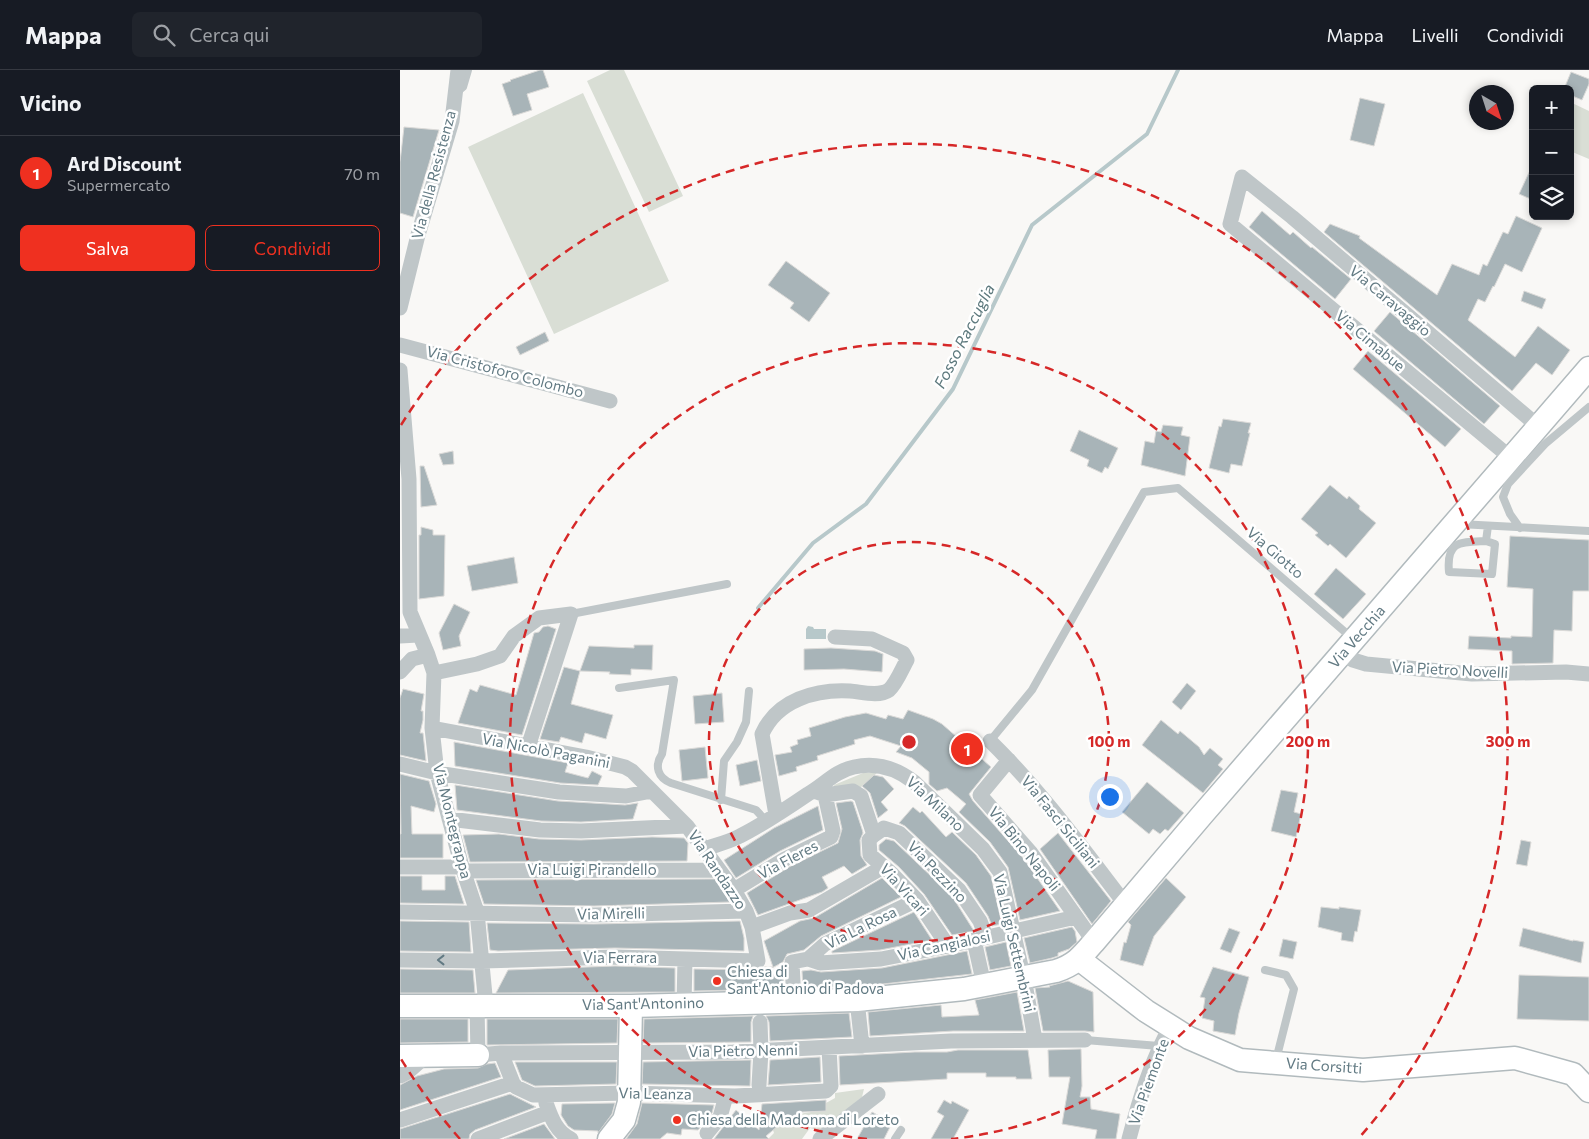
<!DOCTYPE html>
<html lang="it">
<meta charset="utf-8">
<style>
body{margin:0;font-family:Commissioner,sans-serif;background:#20242c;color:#f1f3f6}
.controls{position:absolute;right:15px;top:15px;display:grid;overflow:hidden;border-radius:8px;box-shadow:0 2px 8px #0003}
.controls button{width:45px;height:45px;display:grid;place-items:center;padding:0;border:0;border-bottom:1px solid #363941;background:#171b24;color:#f1f3f6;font:25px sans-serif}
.compass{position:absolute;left:1069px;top:15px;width:45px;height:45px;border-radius:50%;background:#171b24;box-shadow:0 2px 8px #0003;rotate:141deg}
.you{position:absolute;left:709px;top:726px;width:18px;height:18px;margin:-12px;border:4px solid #fff;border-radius:50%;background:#1a73e8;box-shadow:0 0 0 8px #1a73e833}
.badge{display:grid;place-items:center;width:32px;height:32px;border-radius:50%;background:#ef3020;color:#fff;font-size:16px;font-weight:700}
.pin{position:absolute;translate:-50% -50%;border:2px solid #fff;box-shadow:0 1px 5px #0006}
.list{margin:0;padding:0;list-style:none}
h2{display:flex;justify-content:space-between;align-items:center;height:65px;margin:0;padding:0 20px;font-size:21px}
h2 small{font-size:16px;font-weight:400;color:#9ea1a6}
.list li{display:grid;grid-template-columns:32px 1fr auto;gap:15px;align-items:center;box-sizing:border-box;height:75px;padding:0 20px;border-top:1px solid #363941}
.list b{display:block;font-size:19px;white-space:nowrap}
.list p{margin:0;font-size:16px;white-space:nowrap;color:#9ea1a6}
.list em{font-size:16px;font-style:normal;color:#9ea1a6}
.actions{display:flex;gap:10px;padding:15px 20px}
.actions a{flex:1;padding:11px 0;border:1px solid #ef3020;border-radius:8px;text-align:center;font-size:18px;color:#ef3020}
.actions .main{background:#ef3020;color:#fff}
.icon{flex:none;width:28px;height:28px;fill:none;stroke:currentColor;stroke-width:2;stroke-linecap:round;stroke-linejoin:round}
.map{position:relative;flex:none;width:1189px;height:1069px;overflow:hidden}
header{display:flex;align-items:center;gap:30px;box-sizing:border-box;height:70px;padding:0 25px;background:#171b24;border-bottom:1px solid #363941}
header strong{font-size:24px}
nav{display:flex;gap:28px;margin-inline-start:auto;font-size:18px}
.search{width:350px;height:45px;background:#20242c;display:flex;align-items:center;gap:12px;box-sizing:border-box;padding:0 18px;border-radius:8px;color:#9ea1a6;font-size:19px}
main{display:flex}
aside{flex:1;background:#171b24}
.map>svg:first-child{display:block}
.green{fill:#d9ded5}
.water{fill:#b7c8ca}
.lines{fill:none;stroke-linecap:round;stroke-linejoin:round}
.stream{stroke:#b7c8ca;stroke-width:4}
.building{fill:#a8b4b8;stroke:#dbdad8}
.secondary-casing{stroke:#b1babd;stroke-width:25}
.lane{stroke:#bfc6c8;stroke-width:8}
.street{stroke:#bfc6c8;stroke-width:15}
.secondary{stroke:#fff;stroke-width:22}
.oneway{stroke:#627a83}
.ring{fill:none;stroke:#d62828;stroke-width:2.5;stroke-dasharray:9 6}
.poi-dot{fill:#ef3020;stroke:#fff;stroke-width:2}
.labels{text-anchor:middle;stroke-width:5;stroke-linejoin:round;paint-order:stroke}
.street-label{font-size:15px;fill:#627a83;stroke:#fff}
.poi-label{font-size:15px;fill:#627a83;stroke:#fff;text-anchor:start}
.water-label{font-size:16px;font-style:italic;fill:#5d797d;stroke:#fff}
.centre{fill:#d62828;stroke:#fff;stroke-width:2.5}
.ring-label{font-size:15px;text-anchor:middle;font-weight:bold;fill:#d62828;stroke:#fff;stroke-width:5;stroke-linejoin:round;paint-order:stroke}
</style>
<header>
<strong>Mappa</strong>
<div class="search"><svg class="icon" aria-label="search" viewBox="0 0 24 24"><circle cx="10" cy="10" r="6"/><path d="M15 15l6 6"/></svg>Cerca qui</div>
<nav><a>Mappa</a><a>Livelli</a><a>Condividi</a></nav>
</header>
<main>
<aside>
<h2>Vicino<small></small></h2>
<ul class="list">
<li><span class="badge">1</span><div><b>Ard Discount</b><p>Supermercato</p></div><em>70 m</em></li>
</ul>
<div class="actions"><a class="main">Salva</a><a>Condividi</a></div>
</aside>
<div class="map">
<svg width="1189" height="1069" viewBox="0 0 1189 1069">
<rect width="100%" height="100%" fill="#f9f8f6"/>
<path class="green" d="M 210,0 L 224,0 L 283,126 L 249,142 L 187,11 Z
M 183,23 L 269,211 L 154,264 L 68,77 Z
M 1170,32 L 1189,41 L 1189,89 L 1170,81 Z
M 478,702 L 461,717 L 435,718 L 434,715 L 463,703 Z
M 464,1019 L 462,1027 L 429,1055 L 418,1060 L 410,1058 L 402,1069 L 368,1069 L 374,1063 L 373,1060 C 392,1044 401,1042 426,1041 L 426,1033 L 435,1028 L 435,1023 Z"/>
<path class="water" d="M 408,556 L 413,557 L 414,559 L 426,559 L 426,569 L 406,569 L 406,559 Z"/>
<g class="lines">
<path class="stream" d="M 358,538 L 413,473 L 466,434 L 553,319 L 632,155 L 747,64 L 778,0"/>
</g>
<path class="building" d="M 140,0 L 143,0 L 149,17 L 127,24 L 132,40 L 113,46 L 102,14 L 111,11 L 110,10 Z
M 1171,2 L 1189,9 L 1189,14 L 1182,30 L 1170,25 L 1170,19 L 1164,19 Z
M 960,28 L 985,34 L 974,76 L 950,70 Z
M 4,57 L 39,60 L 13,147 L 0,143 L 0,92 Z
M 1133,94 L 1133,130 L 1119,124 Z
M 862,141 L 890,165 L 893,162 L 911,178 L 912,177 L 951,209 L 935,229 L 849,157 Z
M 1116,146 L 1142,158 L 1122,202 L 1105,194 L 1094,217 L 1093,216 L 1085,232 L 1078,229 L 1068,250 L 1115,287 L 1138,256 L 1170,280 L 1152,305 L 1136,293 L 1112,321 L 924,162 L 930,154 L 960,166 L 959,168 L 1037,225 L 1052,194 L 1079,205 L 1083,194 L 1087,196 L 1103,162 L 1108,164 Z
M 386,191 L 430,223 L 409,252 L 390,238 L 394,233 L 368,215 Z
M 1124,221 L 1146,229 L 1142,239 L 1121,231 Z
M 990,242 L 1100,336 L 1084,354 L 975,262 L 974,261 Z
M 145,262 L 149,271 L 120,285 L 116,277 Z
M 968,281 L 1061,359 L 1045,377 L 953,299 Z
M 823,349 L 851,353 L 848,363 L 850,363 L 842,396 L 831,394 L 829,403 L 809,398 L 819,356 L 821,357 Z
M 763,355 L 783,357 L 781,365 L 790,367 L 785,406 L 741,395 L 745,371 L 754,373 L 756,361 L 761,362 Z
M 679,360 L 718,378 L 708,399 L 705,397 L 702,403 L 687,396 L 689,390 L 670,381 Z
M 53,381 L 54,394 L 43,395 L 39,384 Z
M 20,396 L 24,396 L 37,435 L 21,437 Z
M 930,415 L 947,429 L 949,426 L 960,436 L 959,439 L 976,453 L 946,488 L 930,474 L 928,476 L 915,465 L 918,463 L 901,449 Z
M 21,457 L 33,460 L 33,465 L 45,465 L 44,526 L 19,529 L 19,465 L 21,465 Z
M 1110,466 L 1189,470 L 1189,521 L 1173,521 L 1172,561 L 1154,560 L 1153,593 L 1112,594 L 1112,581 L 1068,579 L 1069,566 L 1111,568 L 1111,566 L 1132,567 L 1133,519 L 1107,517 Z
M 114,487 L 118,513 L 72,521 L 67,496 Z
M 936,498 L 966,524 L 943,549 L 914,524 Z
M 54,534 L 70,542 L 59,566 L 61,576 L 43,580 L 39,563 Z
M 148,556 L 156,559 L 122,665 L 58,653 L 70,619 L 77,622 L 80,615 L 116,625 L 134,563 L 139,562 L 143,557 Z
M 234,575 L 253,575 L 252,600 L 231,599 L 231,605 L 209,604 L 210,602 L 180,601 L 189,576 L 234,578 Z
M 431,578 L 475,581 L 483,584 L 482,602 L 444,599 L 404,600 L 404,579 Z
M 164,597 L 180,601 L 171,634 L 213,645 L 206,669 L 185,663 L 182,673 L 161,667 L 159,672 L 140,669 Z
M 787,613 L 796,621 L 781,640 L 772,632 Z
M 3,619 L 24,624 L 21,641 L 23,641 L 23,650 L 20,663 L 23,663 L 26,691 L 0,685 L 0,628 Z
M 322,623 L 324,652 L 295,654 L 293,626 Z
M 508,640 L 533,649 L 542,654 L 591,697 L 569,724 L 573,731 L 624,789 L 660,841 L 620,850 L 608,797 L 590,772 L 559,742 L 566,734 L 547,718 L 537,721 L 529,714 L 529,702 L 512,688 L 496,682 L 501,676 L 470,666 L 454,670 L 455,674 L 417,686 L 418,690 L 396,697 L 397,701 L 379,706 L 375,685 L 392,682 L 390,677 L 398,674 L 397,670 L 411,666 L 409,658 L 445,647 L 466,643 L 486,649 L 488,645 L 503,649 Z
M 761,650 L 778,664 L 780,661 L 799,677 L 804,685 L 810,678 L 823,689 L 818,695 L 823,699 L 803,723 L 742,675 Z
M 54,672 L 168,693 L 165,702 L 188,708 L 192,701 L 202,706 L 198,715 L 160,713 L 55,696 Z
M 305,677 L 308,708 L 282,711 L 279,680 Z
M 357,690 L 361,711 L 340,716 L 336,695 Z
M 0,704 L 29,711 L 36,734 L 34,742 L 11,736 L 12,764 L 43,764 L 43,788 L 0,788 L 0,764 L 1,764 Z
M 474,705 L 483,707 L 494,719 L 481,732 L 488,740 L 478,748 L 470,723 L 462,716 Z
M 747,712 L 784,743 L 768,761 L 765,759 L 760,764 L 753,759 L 749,764 L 722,742 Z
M 55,715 L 158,731 L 225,735 L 238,733 L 233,749 L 181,752 L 141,751 L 57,740 Z
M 881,720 L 898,723 L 894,742 L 901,744 L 896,767 L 871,761 Z
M 451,731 L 453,732 L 462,759 L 463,763 L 460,770 L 461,786 L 467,795 L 452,804 L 444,796 L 422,807 L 428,818 L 422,822 L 358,845 L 347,823 L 389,797 L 438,773 L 442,759 L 436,733 Z
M 418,736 L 423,760 L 380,781 L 336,808 L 324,790 L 374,758 Z
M 513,737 L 520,743 L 522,741 L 546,767 L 552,762 L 576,785 L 591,806 L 602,854 L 592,856 L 588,846 L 566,813 L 505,756 L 499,753 Z
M 658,763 L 711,831 L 692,854 L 640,779 Z
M 99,764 L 139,769 L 181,770 L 252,767 L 284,768 L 288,773 L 287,791 L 70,792 L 63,765 Z
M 486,769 L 494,771 L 552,826 L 574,861 L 552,865 L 524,824 L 499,797 L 479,780 L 479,775 Z
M 1121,770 L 1131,772 L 1127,796 L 1116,794 Z
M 0,806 L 22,806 L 22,820 L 45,820 L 45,806 L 55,806 L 64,834 L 0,833 Z
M 482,808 L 501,827 L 421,866 L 404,880 L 387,884 L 383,892 L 359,905 L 383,903 L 384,919 L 294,921 L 294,899 L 358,900 L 365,897 L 373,897 L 364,871 L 400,851 L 414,848 Z
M 766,808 L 786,827 L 754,866 L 743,896 L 720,890 L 724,872 L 726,873 L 731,855 L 728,852 Z
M 315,809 L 330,832 L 194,836 L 84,834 L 76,810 Z
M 921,837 L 939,839 L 939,837 L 961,840 L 957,862 L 955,861 L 953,872 L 941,870 L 942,863 L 918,857 Z
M 514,842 L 532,870 L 480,880 L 432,883 L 432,881 Z
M 0,851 L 69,852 L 71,882 L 0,881 Z
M 340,851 L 344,868 L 344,881 L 215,878 L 98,881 L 90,880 L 87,853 L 194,854 Z
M 672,857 L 675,861 L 677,872 L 669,879 L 658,883 L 658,886 L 652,888 L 630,893 L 624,868 Z
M 829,858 L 840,862 L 831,883 L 820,879 Z
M 1123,858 L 1173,871 L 1173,870 L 1184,872 L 1181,893 L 1119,876 Z
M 883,869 L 897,872 L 893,889 L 879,886 Z
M 606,872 L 611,896 L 590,900 L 585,877 Z
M 567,881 L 572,904 L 456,917 L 403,918 L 402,901 L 411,900 L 421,902 L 482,898 Z
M 215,896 L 275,898 L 275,922 L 96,923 L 108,900 Z
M 813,897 L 849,907 L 839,943 L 835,965 L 813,961 L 814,951 L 802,948 L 805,928 L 800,927 Z
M 0,899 L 73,900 L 75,923 L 0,923 Z
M 1119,905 L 1189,907 L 1189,951 L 1117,949 Z
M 668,911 L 693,922 L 694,962 L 685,961 L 643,961 L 635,918 L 650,917 L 649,916 Z
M 617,922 L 624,961 L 553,961 L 470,966 L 468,942 L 541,935 L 542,947 L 579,945 L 575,930 Z
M 449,943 L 452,967 L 370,971 L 369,952 L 366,946 Z
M 353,946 L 351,952 L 351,972 L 243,973 L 244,949 Z
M 0,949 L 68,949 L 68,972 L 0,973 Z
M 87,949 L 218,949 L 217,973 L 87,975 Z
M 681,979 L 682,1016 L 680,1027 L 690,1027 L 691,1039 L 720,1044 L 716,1069 L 695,1069 L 697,1060 L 662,1054 L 670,1007 L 649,1007 L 648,980 Z
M 558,980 L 628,980 L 632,1009 L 616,1009 L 616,1007 L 586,1007 L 586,1003 L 547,1003 L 547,1009 L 440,1015 L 439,986 L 515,982 L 547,982 Z
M 420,987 L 421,1012 L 368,1015 L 370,990 Z
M 351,990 L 350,1016 L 242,1014 L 243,992 Z
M 115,992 L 217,992 L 216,1014 L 135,1016 L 122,1010 Z
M 95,993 L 101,1007 L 0,1040 L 0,1015 L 17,1006 L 44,999 L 78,998 L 87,994 Z
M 110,1024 L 136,1037 L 75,1060 L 70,1064 L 69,1069 L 0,1069 L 0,1059 Z
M 426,1030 L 426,1041 L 402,1042 L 384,1051 L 366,1066 L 369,1069 L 314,1069 L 336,1040 L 359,1060 L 362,1034 Z
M 544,1030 L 551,1034 L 552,1031 L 569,1040 L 553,1069 L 531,1069 L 544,1046 L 537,1042 Z
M 215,1033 L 212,1044 L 198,1063 L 198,1061 L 174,1060 L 168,1056 L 161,1045 L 162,1034 Z
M 242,1033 L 314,1035 L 312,1043 L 298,1060 L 282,1059 L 281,1065 L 267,1063 L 260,1069 L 226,1069 L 237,1054 Z
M 472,1042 L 492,1053 L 484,1069 L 457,1069 Z
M 144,1054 L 155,1069 L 104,1069 Z"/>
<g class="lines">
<g class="secondary-casing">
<path id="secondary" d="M 679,889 L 746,941 L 789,968 L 840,990 L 963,1000 L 1115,988 L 1173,1004 L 1189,1021
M 0,936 L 231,936 L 457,930 L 564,919 L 656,901 C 675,895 682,886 694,872 L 802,745 L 1189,298
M 0,986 L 78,985
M 209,1069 L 224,1050 L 229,1032 L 231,936"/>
</g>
<path class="lane" d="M 57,22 L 63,17 L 68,0
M 1059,454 L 1189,461
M 1120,458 L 1110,444 L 1103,427 L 1108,414 L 1145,374 L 1189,337
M 1086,471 C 1061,472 1046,470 1049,502 L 1092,504 L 1095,474 L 1086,471 L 1088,456
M 171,544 L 327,514
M 219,618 L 274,610 L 262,684 C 254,696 258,708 271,713 L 356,740 L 366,751
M 590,671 L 632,620 L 744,422 L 778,418 L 952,568
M 321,730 L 324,691 L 337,672 L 346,652 L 349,621
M 865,900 L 886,905 L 894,919 L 876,990
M 685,970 L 759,976
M 495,1069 L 501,1060"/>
<path class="street" d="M 0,238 L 18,165 L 52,51 L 58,0
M 0,275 L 210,331
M 0,300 L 9,409 L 10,542 L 28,585 L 34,603 L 32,658 L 37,703 L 62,797 L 77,842 L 86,936
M 1111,388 L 830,154 L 842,107 L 892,147 L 1138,356
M 0,566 L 18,565
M 943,584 L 953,590 L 966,594 L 1072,604 L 1166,602 L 1189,604
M 0,602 L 12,589 L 28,585
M 34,603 L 77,594 L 100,586 L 114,566 L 139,548 L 171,544 L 128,677
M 590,671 C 641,721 683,779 726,835
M 609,690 L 580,725 L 631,783 L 694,872
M 0,694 L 37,703 L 159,722 L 226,726 L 252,721
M 414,721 L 425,725 L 453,721 L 461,726 L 474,765 L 469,770 L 470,785 L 492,804 L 517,830 L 548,876
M 376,745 L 362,664 C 377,630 416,619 450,621 C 462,622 479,627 489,620 C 496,614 502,599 507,590 L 503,583 L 472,569 L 435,567
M 49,749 L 140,760 L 181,761 L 287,756
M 474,765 L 484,758 L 499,763 L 559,820 L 580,851 L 586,867
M 304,779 C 316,775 329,772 340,766 C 364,754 386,739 408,724 C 424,715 435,701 454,697 C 476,692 497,699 514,712 L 583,779 L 600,802 L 626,919 L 635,970
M 0,797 L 62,797
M 64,801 L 319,800
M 334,820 L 385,789 L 431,767 L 433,761 L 425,725
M 0,842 L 194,845 L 346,841
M 352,857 L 390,843 L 409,840 L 483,797
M 574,870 L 584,915
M 408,889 L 425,874 L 517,830
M 0,890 L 82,891 L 215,887 L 358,891 L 352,857 L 346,841 L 334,820 L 287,756 L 232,701 L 225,697 L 186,687 L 32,658
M 457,930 L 462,976
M 394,932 L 392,892 L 408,889 L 420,893 L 481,889 L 548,876 L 676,847
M 284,934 L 285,889
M 77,936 L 78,985 L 101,983 L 333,982 L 551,971 L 685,970
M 101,983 L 113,1013 L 116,1017 L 133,1025 L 229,1023 L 335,1026 L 426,1021 L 431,1016 L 429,978
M 0,1006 L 8,1002 L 26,986
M 359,1015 L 361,981 L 360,952
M 146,1033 C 151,1047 156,1062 171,1069
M 0,1050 L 113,1013
M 307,1063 L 320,1047 L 326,1026
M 78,1069 L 149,1042
M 420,1069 L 478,1024
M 729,1069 C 739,1031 751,990 771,956"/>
<use href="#secondary" class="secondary"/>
</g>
<defs><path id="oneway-chevron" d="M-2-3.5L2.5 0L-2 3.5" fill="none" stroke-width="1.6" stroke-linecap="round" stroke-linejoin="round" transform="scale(1.25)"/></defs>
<use class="oneway" href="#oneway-chevron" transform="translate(41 890) rotate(-180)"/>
<g class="ring">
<circle cx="509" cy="672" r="200"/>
<path d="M467 1069A399 399 0 1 1 551 1069"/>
<path d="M60 1069A599 599 0 0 1 1 989M1 355A599 599 0 1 1 958 1069"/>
</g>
<g class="poi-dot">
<circle cx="317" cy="911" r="5"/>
<circle cx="277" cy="1050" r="5"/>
</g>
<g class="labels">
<g class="street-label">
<text transform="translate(34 105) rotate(-75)" y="5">Via della Resistenza</text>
<text transform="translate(990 231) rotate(40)" y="5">Via Caravaggio</text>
<text transform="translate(970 271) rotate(40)" y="5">Via Cimabue</text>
<text transform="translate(105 302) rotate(15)" y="5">Via Cristoforo Colombo</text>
<text transform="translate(875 483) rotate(41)" y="5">Via Giotto</text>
<text transform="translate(957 567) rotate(-49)" y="5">Via Vecchia</text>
<text transform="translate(1050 600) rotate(3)" y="5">Via Pietro Novelli</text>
<text transform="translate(146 681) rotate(11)" y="5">Via Nicolò Paganini</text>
<text transform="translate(535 734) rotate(43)" y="5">Via Milano</text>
<text transform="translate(52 751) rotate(76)" y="5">Via Montegrappa</text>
<text transform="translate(660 752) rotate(51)" y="5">Via Fasci Siciliani</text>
<text transform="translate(624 779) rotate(51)" y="5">Via Bino Napoli</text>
<text transform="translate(388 790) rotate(-28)" y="5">Via Fleres</text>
<text x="192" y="805">Via Luigi Pirandello</text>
<text transform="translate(317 800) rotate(56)" y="5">Via Randazzo</text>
<text transform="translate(537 802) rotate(46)" y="5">Via Pezzino</text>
<text transform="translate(504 820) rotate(48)" y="5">Via Vicari</text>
<text transform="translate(211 844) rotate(-1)" y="5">Via Mirelli</text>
<text transform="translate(461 858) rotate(-26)" y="5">Via La Rosa</text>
<text transform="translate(614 873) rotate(77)" y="5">Via Luigi Settembrini</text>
<text transform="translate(544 876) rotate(-12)" y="5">Via Cangialosi</text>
<text x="220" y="893">Via Ferrara</text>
<text transform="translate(243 934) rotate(-1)" y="5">Via Sant'Antonino</text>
<text transform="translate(343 981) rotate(-1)" y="5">Via Pietro Nenni</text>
<text transform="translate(924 996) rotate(4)" y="5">Via Corsitti</text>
<text transform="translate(749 1012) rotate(-70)" y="5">Via Piemonte</text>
<text transform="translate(255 1024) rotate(1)" y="5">Via Leanza</text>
</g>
<g class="poi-label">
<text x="327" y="907">Chiesa di<tspan x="327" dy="17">Sant'Antonio di Padova</tspan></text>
<text x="287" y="1055">Chiesa della Madonna di Loreto</text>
</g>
<g class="water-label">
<text transform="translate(564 266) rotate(-63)" y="6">Fosso Raccuglia</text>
</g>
</g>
<circle cx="509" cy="672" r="8" class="centre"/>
<g class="ring-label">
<text x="709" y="677">100 m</text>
<text x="908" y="677">200 m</text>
<text x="1108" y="677">300 m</text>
</g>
</svg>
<div class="controls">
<button>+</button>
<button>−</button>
<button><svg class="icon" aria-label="layers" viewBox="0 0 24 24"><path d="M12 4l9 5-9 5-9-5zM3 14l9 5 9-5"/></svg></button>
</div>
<svg class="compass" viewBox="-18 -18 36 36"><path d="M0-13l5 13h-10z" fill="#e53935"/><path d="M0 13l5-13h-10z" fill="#9ea1a6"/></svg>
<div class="you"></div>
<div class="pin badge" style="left:567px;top:679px">1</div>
</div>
</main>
